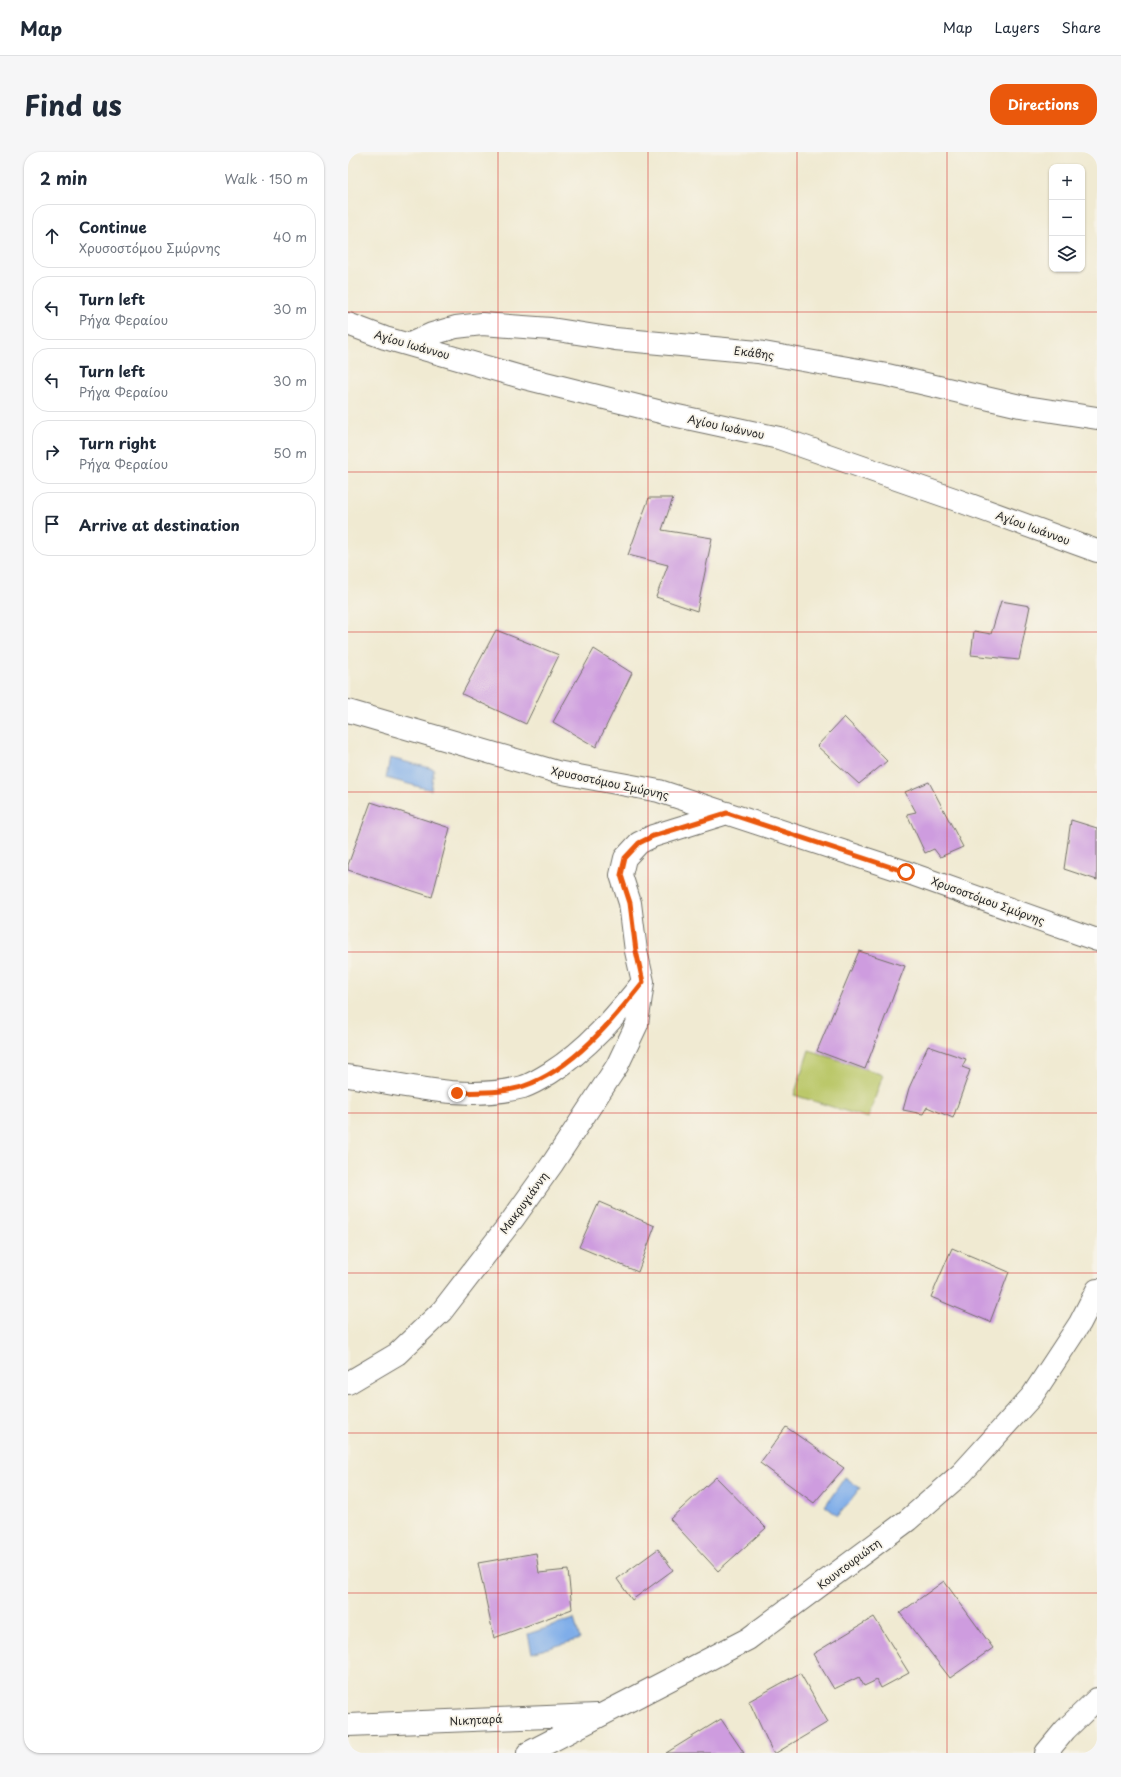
<!DOCTYPE html>
<meta charset="utf-8">
<style>
body{margin:0;font-family:"Playpen Sans",sans-serif;background:#f6f6f7;color:#1f2937}
.controls{position:absolute;right:12px;top:12px;display:grid;overflow:hidden;border-radius:8px;box-shadow:0 1px 3px #0004}
.controls button{width:36px;height:36px;display:grid;place-items:center;padding:0;border:0;border-bottom:1px solid #e0e1e3;background:#fff;color:#1f2937;font:20px sans-serif}
.stop{position:absolute;width:12px;height:12px;margin:-9px;border:3px solid #ea580c;border-radius:50%;background:#fff}
.stop.end{background:#ea580c;border-color:#fff;box-shadow:0 1px 4px #0008}
.list{margin:0;padding:0;list-style:none}
h2{display:flex;justify-content:space-between;align-items:center;height:52px;margin:0;padding:0 16px;font-size:17px}
h2 small{font-size:13px;font-weight:400;color:#747a83}
.list li{display:grid;grid-template-columns:26px 1fr auto;gap:12px;align-items:center;box-sizing:border-box;height:64px;margin:0 8px 8px;padding:0 8px;border:1px solid #e0e1e3;border-radius:16px}
.list b{display:block;font-size:15px;white-space:nowrap}
.list p{margin:0;font-size:13px;white-space:nowrap;color:#747a83}
.list em{font-size:13px;font-style:normal;color:#747a83}
.icon{flex:none;width:22px;height:22px;fill:none;stroke:currentColor;stroke-width:2;stroke-linecap:round;stroke-linejoin:round}
.map{position:relative;flex:none;width:749px;height:1601px;overflow:hidden;border-radius:16px}
header{display:flex;align-items:center;gap:24px;box-sizing:border-box;height:56px;padding:0 20px;background:#fff;border-bottom:1px solid #e0e1e3}
header strong{font-size:19px}
nav{display:flex;gap:22px;margin-inline-start:auto;font-size:14px}
.intro{display:flex;align-items:center;justify-content:space-between;box-sizing:border-box;height:96px;padding:0 24px}
h1{margin:0;font-size:28px}
.button{padding:10px 18px;border-radius:16px;background:#ea580c;color:#fff;font-size:14px;font-weight:700}
main{display:flex;gap:24px;padding:0 24px}
aside{flex:1;background:#fff;border-radius:16px;box-shadow:0 1px 3px #0004}
.map>svg:first-child{display:block}
.green{fill:#bbc86a;stroke:#737a4a}
.water{fill:#7fade9;stroke:#556c8a}
.building{fill:#ce9cdf}
.lines{fill:none;stroke-linecap:round;stroke-linejoin:round}
.minor-casing{stroke:#706e65;stroke-width:24}
.minor{stroke:#fff;stroke-width:22}
.route{stroke:#ea580c;stroke-width:5}
.grid{fill:none;stroke:#d62828;stroke-width:1;stroke-opacity:0.55}
.labels{text-anchor:middle;stroke-width:3.5;stroke-linejoin:round;paint-order:stroke}
.street-label{font-size:11px;fill:#2b2b2b;stroke:#f7f3e8}
</style>
<header>
<strong>Map</strong>
<nav><a>Map</a><a>Layers</a><a>Share</a></nav>
</header>
<div class="intro"><h1>Find us</h1><a class="button">Directions</a></div>
<main>
<aside>
<h2>2 min<small>Walk · 150 m</small></h2>
<ul class="list">
<li><svg class="icon" aria-label="ahead" viewBox="0 0 24 24"><path d="M12 20V5M6 11l6-6 6 6"/></svg><div><b>Continue</b><p>Χρυσοστόμου Σμύρνης</p></div><em>40 m</em></li>
<li><svg class="icon" aria-label="left" viewBox="0 0 24 24"><path d="M17 20v-9H6M10 6l-5 5 5 5"/></svg><div><b>Turn left</b><p>Ρήγα Φεραίου</p></div><em>30 m</em></li>
<li><svg class="icon" aria-label="left" viewBox="0 0 24 24"><path d="M17 20v-9H6M10 6l-5 5 5 5"/></svg><div><b>Turn left</b><p>Ρήγα Φεραίου</p></div><em>30 m</em></li>
<li><svg class="icon" aria-label="right" viewBox="0 0 24 24"><path d="M7 20v-9h11M14 6l5 5-5 5"/></svg><div><b>Turn right</b><p>Ρήγα Φεραίου</p></div><em>50 m</em></li>
<li><svg class="icon" aria-label="arrive" viewBox="0 0 24 24"><path d="M6 21V4h12l-3 4 3 4H6"/></svg><div><b>Arrive at destination</b></div></li>
</ul>
</aside>
<div class="map">
<svg width="749" height="1601" viewBox="0 0 749 1601">
<rect width="100%" height="100%" fill="#f7f3e8"/>
<filter id="ink" filterUnits="userSpaceOnUse"><feTurbulence type="fractalNoise" baseFrequency=".025" numOctaves="2"/><feDisplacementMap in="SourceGraphic" scale="8" xChannelSelector="R" yChannelSelector="G"/><feConvolveMatrix kernelMatrix="1 2 1 2 8 2 1 2 1" color-interpolation-filters="sRGB"/></filter>
<filter id="wash" filterUnits="userSpaceOnUse"><feTurbulence type="fractalNoise" baseFrequency=".012" numOctaves="4" result="noise"/><feDisplacementMap in="SourceGraphic" scale="16" xChannelSelector="R" yChannelSelector="G"/><feGaussianBlur stdDeviation="0.9" result="paint"/><feColorMatrix in="noise" values="0 0 0 0 0 0 0 0 0 0 0 0 0 0 0 0 0 1.4 0 .05"/><feComposite in="paint" operator="in"/></filter>
<g filter="url(#wash)">
<rect width="100%" height="100%" fill="#f0ead2"/>
<path class="green" d="M 461,898 L 535,923 L 520,966 L 446,943 Z"/>
<path class="water" d="M 42,606 L 86,617 L 83,638 L 38,626 Z
M 497,1325 L 512,1336 L 490,1364 L 477,1354 Z
M 226,1467 L 232,1487 L 184,1501 L 180,1482 Z"/>
<g id="blocks">
<path class="building" d="M 301,346 L 325,346 L 314,378 L 364,386 L 349,459 L 308,445 L 320,413 L 280,403 Z
M 653,449 L 682,454 L 671,508 L 623,503 L 626,479 L 643,482 Z
M 148,478 L 211,503 L 178,572 L 114,542 Z
M 246,497 L 284,521 L 248,595 L 205,570 Z
M 496,565 L 539,609 L 511,632 L 469,594 Z
M 581,630 L 615,695 L 592,705 L 586,697 L 577,701 L 559,662 L 568,660 L 557,640 Z
M 23,650 L 102,676 L 84,745 L 0,718 L 0,713 Z
M 723,668 L 749,676 L 749,728 L 716,717 Z
M 511,799 L 557,814 L 517,917 L 469,899 Z
M 580,894 L 618,907 L 614,915 L 622,918 L 605,966 L 579,955 L 575,962 L 555,958 L 561,936 Z
M 251,1050 L 307,1074 L 290,1120 L 231,1095 Z
M 604,1096 L 661,1120 L 642,1170 L 583,1145 Z
M 438,1275 L 496,1316 L 466,1351 L 412,1311 Z
M 368,1325 L 418,1376 L 370,1419 L 322,1367 Z
M 310,1397 L 325,1418 L 284,1448 L 269,1427 Z
M 188,1401 L 191,1421 L 220,1418 L 224,1457 L 146,1486 L 130,1411 Z
M 596,1429 L 645,1496 L 602,1526 L 552,1461 Z
M 526,1465 L 561,1521 L 533,1536 L 529,1528 L 516,1534 L 511,1525 L 486,1537 L 465,1502 Z
M 452,1521 L 480,1570 L 428,1601 L 425,1601 L 401,1549 Z
M 373,1567 L 396,1601 L 318,1601 Z"/>
</g>
</g>
<g filter="url(#ink)">
<use href="#blocks" fill-opacity="0" stroke="#706e65" stroke-width="1"/>
<g class="lines">
<g class="minor-casing">
<path id="minor" d="M 0,172 L 37,186 L 173,225 L 325,263 L 431,286 L 606,347 L 749,399
M 62,192 L 84,182 L 108,175 L 134,172 L 203,177 L 267,187 L 410,200 L 539,223 L 672,254 L 749,266
M 0,559 L 209,620 L 311,639 L 558,720 L 749,788
M 0,924 C 57,933 118,950 175,935 C 184,932 194,926 202,921 C 240,897 267,865 295,830 L 288,799 L 282,751 L 273,723 L 277,706 L 291,691 L 305,684 L 379,661
M 0,1231 L 49,1202 L 94,1159 L 165,1067 L 205,1011 L 269,914 L 289,872 L 295,830
M 0,1573 L 249,1563
M 180,1601 L 400,1487 L 560,1368 L 614,1321 L 684,1244 L 732,1171 L 749,1138
M 698,1601 L 717,1578 L 749,1547"/>
</g>
<use href="#minor" class="minor"/>
</g>
</g>
<g class="lines" filter="url(#ink)">
<path class="route" d="M 109,941 C 129,940 157,941 176,934 C 224,918 265,868 295,830 L 288,799 L 282,751 L 273,723 L 277,706 L 291,691 L 305,684 L 379,661 L 558,720"/>
</g>
<path class="grid" d="M 150,0 L 150,1601M 300,0 L 300,1601M 449,0 L 449,1601M 599,0 L 599,1601M 0,160 L 749,160M 0,320 L 749,320M 0,480 L 749,480M 0,640 L 749,640M 0,800 L 749,800M 0,961 L 749,961M 0,1121 L 749,1121M 0,1281 L 749,1281M 0,1441 L 749,1441"/>
<g class="labels">
<g class="street-label">
<text transform="translate(64 193) rotate(16)" y="4">Αγίου Ιωάννου</text>
<text transform="translate(406 201) rotate(7)" y="4">Εκάβης</text>
<text transform="translate(378 275) rotate(12)" y="4">Αγίου Ιωάννου</text>
<text transform="translate(685 376) rotate(20)" y="4">Αγίου Ιωάννου</text>
<text transform="translate(262 631) rotate(12)" y="4">Χρυσοστόμου Σμύρνης</text>
<text transform="translate(640 749) rotate(20)" y="4">Χρυσοστόμου Σμύρνης</text>
<text transform="translate(176 1051) rotate(-54)" y="4">Μακρυγιάννη</text>
<text transform="translate(501 1412) rotate(-37)" y="4">Κουντουριώτη</text>
<text transform="translate(128 1568) rotate(-3)" y="4">Νικηταρά</text>
</g>
</g>
</svg>
<div class="controls">
<button>+</button>
<button>−</button>
<button><svg class="icon" aria-label="layers" viewBox="0 0 24 24"><path d="M12 4l9 5-9 5-9-5zM3 14l9 5 9-5"/></svg></button>
</div>
<div class="stop" style="left:558px;top:720px"></div>
<div class="stop end" style="left:109px;top:941px"></div>
</div>
</main>
